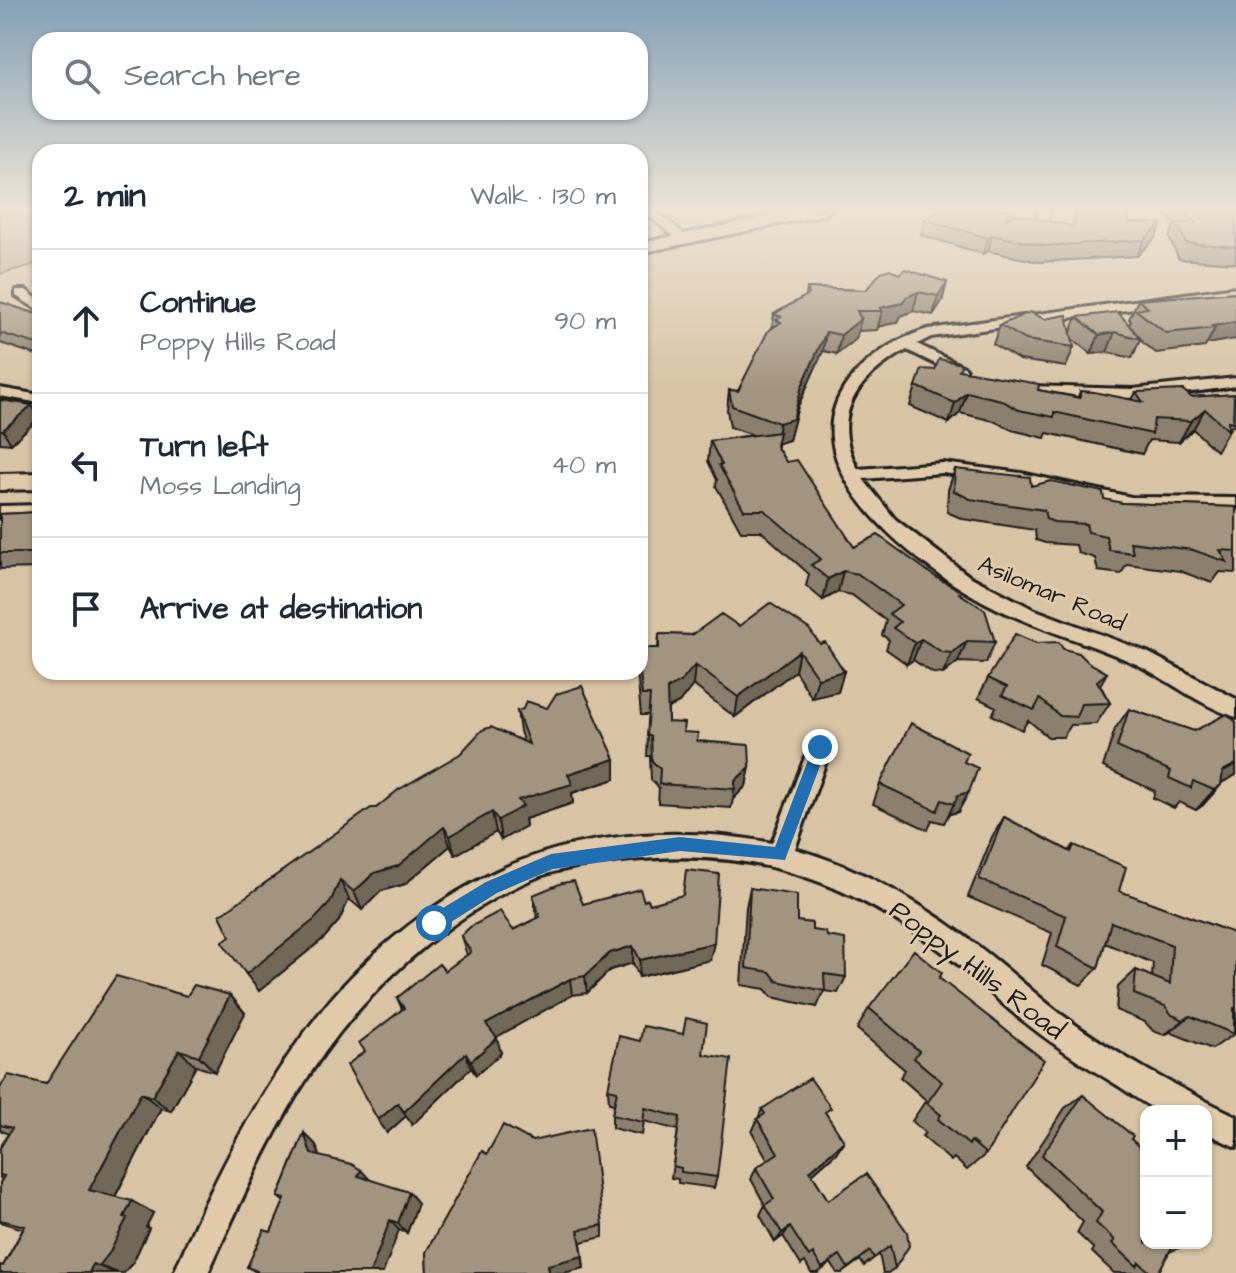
<!DOCTYPE html>
<meta charset="utf-8">
<style>
body{margin:0;font-family:"Architects Daughter",sans-serif;background:#f2f2f3;color:#1f2937}
.controls{position:absolute;right:24px;bottom:24px;display:grid;overflow:hidden;border-radius:16px;box-shadow:0 2px 6px #0004}
.controls button{width:72px;height:72px;display:grid;place-items:center;padding:0;border:0;border-bottom:2px solid #e0e1e3;background:#fff;color:#1f2937;font:40px sans-serif}
.stop{position:absolute;width:24px;height:24px;margin:-18px;border:6px solid #1f6fb2;border-radius:50%;background:#fff}
.stop.end{background:#1f6fb2;border-color:#fff;box-shadow:0 2px 8px #0008}
.list{margin:0;padding:0;list-style:none}
h2{display:flex;justify-content:space-between;align-items:center;height:104px;margin:0;padding:0 32px;font-size:34px}
h2 small{font-size:26px;font-weight:400;color:#747a83}
.list li{display:grid;grid-template-columns:52px 1fr auto;gap:24px;align-items:center;box-sizing:border-box;height:144px;padding:0 32px;border-top:2px solid #e0e1e3}
.list b{display:block;font-size:30px;white-space:nowrap}
.list p{margin:0;font-size:26px;white-space:nowrap;color:#747a83}
.list em{font-size:26px;font-style:normal;color:#747a83}
.icon{flex:none;width:44px;height:44px;fill:none;stroke:currentColor;stroke-width:2;stroke-linecap:round;stroke-linejoin:round}
.map{position:relative;flex:none;width:1236px;height:1273px;overflow:hidden}
.search{position:absolute;background:#fff;box-shadow:0 2px 6px #0004;left:32px;top:32px;width:616px;height:88px;display:flex;align-items:center;gap:20px;box-sizing:border-box;padding:0 28px;border-radius:24px;color:#747a83;font-size:30px}
.panel{position:absolute;background:#fff;box-shadow:0 2px 6px #0004;left:32px;top:144px;width:616px;height:536px;border-radius:24px}
.map>svg:first-child{display:block}
.green{fill:#b9a88d;stroke:#6a6254;stroke-width:2}
.lines{fill:none;stroke-linecap:round;stroke-linejoin:round}
.street-casing{stroke:#1c1c1c;stroke-width:6}
.secondary-casing{stroke:#1c1c1c;stroke-width:6}
.street{fill:#e0caaa;fill-rule:evenodd}
.secondary{fill:#e0caaa;fill-rule:evenodd}
.wall{fill:#8c7f6d;stroke:#1c1c1c;stroke-width:2}
.shaded-wall{fill:#726859;stroke:#1c1c1c;stroke-width:2}
.building{fill:#a3947f;stroke:#1c1c1c;stroke-width:2}
.route{fill:#1f6fb2}
.labels{text-anchor:middle;stroke-width:6;stroke-linejoin:round;paint-order:stroke}
.street-label{font-size:24px;fill:#1c1c1c;stroke:#e0caaa}
.near-street-label{font-size:28px;fill:#1c1c1c;stroke:#e0caaa}
</style>
<div class="map">
<svg width="1236" height="1273" viewBox="0 0 1236 1273">
<rect width="100%" height="100%" fill="#d8c3a4"/>
<filter id="ink" filterUnits="userSpaceOnUse"><feTurbulence type="fractalNoise" baseFrequency=".0125" numOctaves="2"/><feDisplacementMap in="SourceGraphic" scale="16" xChannelSelector="R" yChannelSelector="G"/><feConvolveMatrix kernelMatrix="1 2 1 2 8 2 1 2 1" color-interpolation-filters="sRGB"/></filter>
<g filter="url(#ink)">
<path class="green" d="M 0,210 L 40,210 L 40,263 L 0,274 Z"/>
<g class="lines">
<g class="street-casing">
<path id="street" d="M 640,210 L 661,215 L 690,239 L 680,241 L 653,219 L 640,215 Z
M 1040,210 L 1051,210 L 1047,222 L 1041,225 L 1035,222 Z
M 1236,287 L 1236,295 L 931,337 L 917,344 L 966,368 L 966,374 L 956,374 L 907,350 C 859,375 828,415 858,469 L 943,463 L 1021,473 L 1131,497 L 1236,498 L 1236,508 L 1131,507 L 1021,483 L 943,473 L 863,479 L 895,519 L 969,576 L 1033,609 L 1147,652 L 1236,699 L 1236,717 C 1200,706 1168,679 1134,663 C 1089,643 1042,630 998,609 C 933,578 809,488 835,407 C 848,368 891,340 928,329 Z
M 16,290 L 26,290 L 40,301 L 40,311 L 16,296 Z
M 1236,378 L 1236,386 C 1199,392 1048,411 1023,390 L 1030,386 L 1133,389 Z
M 0,388 L 40,395 L 40,403 L 0,396 Z
M 40,505 L 40,515 L 0,518 L 0,506 Z
M 820,738 L 828,741 L 831,747 L 795,849 C 867,869 933,910 992,957 C 1016,976 1038,997 1062,1015 C 1117,1056 1177,1087 1236,1116 L 1236,1147 L 1206,1133 L 1206,1111 C 1193,1111 1174,1114 1161,1111 C 1146,1106 1130,1093 1117,1085 C 1082,1064 1048,1041 1017,1016 C 987,991 961,964 929,942 C 832,873 741,847 622,861 C 595,864 566,867 540,876 C 466,905 389,970 340,1032 C 283,1104 246,1190 208,1273 L 174,1273 C 212,1183 258,1091 319,1014 C 374,944 458,880 543,853 C 615,830 699,829 772,843 L 809,747 L 812,741 Z"/>
</g>
<g class="secondary-casing">
<path id="secondary" d="M 799,210 L 831,210 L 823,215 L 640,253 L 640,243 Z
M 40,473 L 40,489 L 0,490 L 0,474 Z"/>
</g>
<use href="#street" class="street"/>
<use href="#secondary" class="secondary"/>
</g>
<path class="wall" d="M 1015,210 L 1012,216 L 1072,226 L 1077,210 L 1130,210 L 1128,223 L 1162,223 L 1155,238 L 1137,256 L 1039,262 L 988,251 L 983,254 L 921,235 L 924,220 Z
M 1162,210 L 1233,210 L 1236,213 L 1236,263 L 1179,259 L 1169,238 L 1175,224 Z
M 899,274 L 947,282 L 942,301 L 933,315 L 913,311 L 901,316 L 898,322 L 878,327 L 877,330 L 858,331 L 856,339 L 837,354 L 823,351 L 798,406 L 789,440 L 777,443 L 777,447 L 786,462 L 854,547 L 937,578 L 960,594 L 995,642 L 986,663 L 958,662 L 943,674 L 933,673 L 913,660 L 907,664 L 886,649 L 889,640 L 882,635 L 886,621 L 852,595 L 838,592 L 823,600 L 806,586 L 809,574 L 761,531 L 741,531 L 716,486 L 717,480 L 708,461 L 710,441 L 753,435 L 730,427 L 727,410 L 729,390 L 738,391 L 772,328 L 774,314 L 806,296 L 807,288 L 866,290 Z
M 1236,292 L 1205,347 L 1156,353 L 1140,340 L 1132,358 L 1107,352 L 1091,354 L 1072,339 L 1074,347 L 1066,367 L 1019,360 L 993,344 L 1000,325 L 1071,332 L 1077,317 L 1129,325 L 1131,321 L 1129,319 L 1138,300 Z
M 0,302 L 40,315 L 40,356 L 0,343 Z
M 959,370 L 1038,390 L 1078,397 L 1080,391 L 1132,400 L 1136,392 L 1191,397 L 1236,394 L 1236,428 L 1232,425 L 1216,451 L 1193,429 L 1179,442 L 1149,440 L 1142,454 L 1047,433 L 1045,438 L 1012,430 L 994,421 L 960,413 L 949,423 L 910,406 L 916,386 Z
M 0,400 L 39,418 L 11,444 L 0,443 Z
M 955,469 L 1031,486 L 1122,503 L 1236,507 L 1236,573 L 1220,572 L 1212,583 L 1180,571 L 1127,564 L 1121,574 L 1098,571 L 1095,558 L 1078,553 L 1076,545 L 1045,543 L 1036,540 L 1035,530 L 963,519 L 947,512 L 948,490 Z
M 40,512 L 40,568 L 0,569 L 0,514 Z
M 739,626 L 820,644 L 844,671 L 838,692 L 812,698 L 795,671 L 735,717 L 693,685 L 679,703 L 668,708 L 668,722 L 697,741 L 750,767 L 746,786 L 733,799 L 731,808 L 658,803 L 659,788 L 651,780 L 650,756 L 647,756 L 649,715 L 641,715 L 637,672 L 640,672 L 658,648 L 659,634 L 692,635 Z
M 1036,643 L 1063,649 L 1107,673 L 1100,685 L 1110,703 L 1096,724 L 1071,725 L 1063,737 L 1048,737 L 1028,720 L 1022,730 L 992,715 L 996,707 L 978,698 L 988,678 Z
M 1129,709 L 1194,731 L 1236,722 L 1236,775 L 1221,783 L 1203,805 L 1196,810 L 1179,802 L 1174,808 L 1153,798 L 1155,791 L 1103,767 L 1115,729 Z
M 517,711 L 615,759 L 615,779 L 572,793 L 573,803 L 525,819 L 526,826 L 501,840 L 496,832 L 455,855 L 450,846 L 405,884 L 381,891 L 362,910 L 349,899 L 339,921 L 324,938 L 259,991 L 230,936 L 376,808 L 523,741 L 520,731 Z
M 964,762 L 958,812 L 949,814 L 944,823 L 932,820 L 928,830 L 873,804 L 880,784 Z
M 1004,817 L 1069,851 L 1074,845 L 1119,891 L 1236,934 L 1236,1033 L 1234,1032 L 1234,1034 L 1212,1049 L 1170,1032 L 1164,1035 L 1153,1031 L 1145,1022 L 1116,1010 L 1118,987 L 1136,970 L 1152,977 L 1153,963 L 1105,943 L 1098,968 L 1081,985 L 1042,965 L 1052,933 L 968,897 L 992,837 Z
M 750,888 L 797,921 L 812,930 L 827,936 L 846,977 L 838,993 L 824,991 L 817,1007 L 772,997 L 765,989 L 741,985 L 746,907 Z
M 533,895 L 583,904 L 644,901 L 650,904 L 710,960 L 639,977 L 633,963 L 610,970 L 587,993 L 572,995 L 496,1037 L 501,1053 L 476,1075 L 471,1068 L 412,1125 L 406,1116 L 387,1133 L 364,1051 L 402,1009 L 397,998 L 445,971 L 467,955 L 461,936 L 513,930 L 537,918 Z
M 939,978 L 986,1154 L 967,1170 L 954,1158 L 951,1161 L 922,1136 L 925,1133 L 912,1121 L 926,1100 L 900,1077 L 905,1070 L 857,1029 L 869,1008 Z
M 230,995 L 245,1013 L 215,1072 L 196,1066 L 171,1111 L 161,1108 L 115,1197 L 153,1213 L 146,1227 L 149,1228 L 133,1262 L 124,1273 L 0,1273 L 3,1266 L 23,1229 L 0,1222 L 0,1183 L 2,1179 L 0,1178 L 0,1148 L 8,1134 L 0,1130 L 0,1088 L 46,1084 L 187,996 Z
M 703,1054 L 717,1177 L 714,1188 L 678,1183 L 678,1179 L 671,1178 L 678,1130 L 644,1121 L 642,1135 L 612,1128 L 612,1115 L 614,1104 L 609,1103 L 608,1089 Z
M 1083,1095 L 1131,1139 L 1182,1243 L 1179,1248 L 1169,1252 L 1158,1273 L 1114,1273 L 1092,1252 L 1094,1249 L 1077,1233 L 1083,1222 L 1026,1167 L 1065,1108 Z
M 762,1109 L 827,1115 L 836,1153 L 812,1174 L 828,1200 L 907,1232 L 895,1268 L 888,1273 L 883,1273 L 879,1254 L 864,1266 L 860,1260 L 842,1273 L 837,1273 L 831,1263 L 818,1273 L 811,1273 L 805,1262 L 801,1265 L 783,1236 L 775,1242 L 760,1215 L 765,1205 L 751,1179 L 756,1168 L 768,1160 L 752,1132 Z
M 304,1133 L 316,1145 L 319,1156 L 418,1203 L 407,1233 L 399,1230 L 256,1272 L 247,1267 L 271,1232 L 284,1202 L 278,1197 Z
M 603,1225 L 603,1237 L 581,1242 L 584,1268 L 563,1273 L 427,1273 L 426,1252 Z"/>
<path class="shaded-wall" d="M 1011,210 L 1015,210 L 1000,235 L 1005,220 Z
M 1162,223 L 1155,238 L 1137,256 L 1144,240 Z
M 992,235 L 988,251 L 983,254 L 988,238 Z
M 947,282 L 942,301 L 933,315 L 938,296 Z
M 918,292 L 913,311 L 901,316 L 898,322 L 878,327 L 882,311 L 880,308 Z
M 861,319 L 856,339 L 837,354 L 841,335 Z
M 1236,322 L 1236,339 L 1207,344 L 1215,328 L 1212,326 Z
M 826,332 L 823,351 L 798,406 L 789,440 L 776,444 L 779,423 L 802,386 Z
M 1115,332 L 1107,352 L 1091,354 L 1099,335 Z
M 967,392 L 960,413 L 949,423 L 955,403 Z
M 32,405 L 39,418 L 11,444 L 3,430 Z
M 1205,409 L 1193,429 L 1179,442 L 1191,421 Z
M 843,571 L 838,592 L 823,600 L 828,579 Z
M 921,639 L 913,660 L 907,664 L 915,643 Z
M 967,641 L 958,662 L 943,674 L 952,653 Z
M 799,651 L 795,671 L 735,717 L 738,697 Z
M 695,665 L 693,685 L 679,703 L 666,709 L 667,689 Z
M 844,671 L 838,692 L 812,698 L 818,678 Z
M 615,759 L 615,779 L 572,793 L 573,803 L 525,819 L 526,826 L 501,840 L 498,820 L 518,800 L 568,774 Z
M 1236,764 L 1236,775 L 1210,789 L 1223,771 Z
M 750,767 L 746,786 L 733,799 L 735,781 Z
M 1221,785 L 1203,805 L 1196,810 L 1214,790 Z
M 969,792 L 958,812 L 949,814 L 958,795 Z
M 492,812 L 496,832 L 455,855 L 450,836 Z
M 444,827 L 450,846 L 405,884 L 381,891 L 362,910 L 354,892 L 374,873 Z
M 340,880 L 349,899 L 339,921 L 324,938 L 259,991 L 246,974 Z
M 714,943 L 710,960 L 639,977 L 640,960 Z
M 633,946 L 633,963 L 610,970 L 587,993 L 585,976 L 610,953 Z
M 570,979 L 572,995 L 491,1040 L 486,1024 Z
M 230,995 L 245,1013 L 215,1072 L 199,1056 Z
M 1190,1016 L 1170,1032 L 1164,1035 L 1184,1020 Z
M 497,1038 L 501,1053 L 476,1075 L 471,1061 Z
M 179,1050 L 196,1066 L 171,1111 L 152,1097 Z
M 466,1053 L 471,1068 L 412,1125 L 404,1112 Z
M 141,1093 L 161,1108 L 112,1202 L 89,1190 Z
M 398,1103 L 406,1116 L 387,1133 L 378,1120 Z
M 304,1133 L 316,1145 L 323,1166 L 311,1154 Z
M 844,1141 L 836,1153 L 803,1182 L 810,1171 Z
M 361,1170 L 371,1181 L 358,1176 Z
M 409,1192 L 418,1203 L 407,1233 L 398,1223 Z
M 132,1201 L 153,1213 L 146,1227 L 149,1228 L 133,1262 L 124,1273 L 118,1273 L 99,1266 Z
M 390,1220 L 399,1230 L 383,1273 L 370,1273 Z
M 790,1227 L 783,1236 L 775,1242 L 782,1233 Z
M 578,1230 L 584,1268 L 563,1273 L 549,1273 L 548,1265 Z
M 93,1264 L 116,1273 L 89,1273 Z"/>
<path class="building" d="M 940,210 L 1011,210 L 1005,220 L 1016,214 L 1073,226 L 1078,210 L 1130,210 L 1128,223 L 1162,223 L 1144,240 L 1045,246 L 992,235 L 988,238 L 924,220 Z
M 1183,210 L 1233,210 L 1236,213 L 1236,247 L 1186,243 L 1176,223 L 1196,223 Z
M 890,269 L 899,274 L 905,269 L 947,282 L 938,296 L 918,292 L 906,297 L 903,303 L 880,308 L 882,311 L 857,311 L 861,319 L 841,335 L 826,332 L 802,386 L 793,419 L 779,423 L 732,406 L 729,390 L 738,391 L 768,331 L 781,322 L 776,320 L 781,317 L 774,314 L 809,294 L 807,288 L 866,290 L 881,272 Z
M 1236,292 L 1236,322 L 1212,326 L 1215,328 L 1166,333 L 1136,310 L 1148,308 L 1138,300 Z
M 0,302 L 40,315 L 40,345 L 0,333 Z
M 1030,312 L 1044,319 L 1067,315 L 1074,347 L 1026,340 L 1000,325 Z
M 1118,312 L 1141,339 L 1115,332 L 1099,335 L 1077,317 Z
M 939,359 L 962,364 L 959,370 L 1039,384 L 1038,390 L 1080,398 L 1080,391 L 1094,392 L 1143,402 L 1136,392 L 1183,390 L 1191,397 L 1236,394 L 1236,399 L 1234,397 L 1233,422 L 1228,421 L 1228,430 L 1205,409 L 1191,421 L 1154,419 L 1152,434 L 1054,412 L 1054,417 L 1019,410 L 1001,400 L 967,392 L 955,403 L 916,386 L 922,369 L 935,370 Z
M 0,400 L 32,405 L 3,430 L 0,430 Z
M 779,432 L 776,446 L 786,462 L 797,460 L 854,547 L 878,535 L 937,578 L 962,591 L 959,593 L 985,610 L 995,642 L 967,641 L 952,653 L 942,652 L 921,639 L 915,643 L 893,628 L 900,622 L 889,614 L 901,605 L 858,574 L 843,571 L 828,579 L 811,565 L 821,559 L 764,510 L 744,510 L 719,465 L 722,465 L 710,441 Z
M 955,469 L 1030,477 L 1031,486 L 1051,481 L 1103,492 L 1104,499 L 1122,503 L 1236,507 L 1236,551 L 1220,550 L 1227,562 L 1193,550 L 1130,542 L 1133,553 L 1109,550 L 1106,536 L 1088,532 L 1086,524 L 1054,522 L 1046,519 L 1044,510 L 970,499 L 954,491 Z
M 40,512 L 40,553 L 0,553 L 0,514 Z
M 770,603 L 809,629 L 820,644 L 825,642 L 844,671 L 818,678 L 799,651 L 738,697 L 695,665 L 681,682 L 667,689 L 668,722 L 684,723 L 683,732 L 698,733 L 697,741 L 749,745 L 750,767 L 735,781 L 735,789 L 659,784 L 660,769 L 652,761 L 651,736 L 647,736 L 650,695 L 642,695 L 640,672 L 640,648 L 659,648 L 659,634 L 692,635 L 721,614 L 739,626 Z
M 1015,634 L 1036,643 L 1059,642 L 1063,649 L 1079,653 L 1088,662 L 1107,673 L 1097,681 L 1110,703 L 1081,704 L 1076,717 L 1060,716 L 1040,699 L 1034,710 L 1002,695 L 1007,687 L 988,678 Z
M 582,686 L 615,759 L 568,774 L 572,784 L 518,800 L 523,806 L 498,820 L 492,812 L 450,836 L 444,827 L 398,866 L 374,873 L 354,892 L 340,880 L 330,903 L 314,920 L 246,974 L 222,942 L 230,936 L 220,915 L 371,808 L 376,808 L 398,790 L 460,754 L 482,730 L 491,727 L 529,744 L 517,711 L 523,709 L 526,701 L 547,708 L 556,694 Z
M 1129,709 L 1194,731 L 1227,714 L 1236,722 L 1236,764 L 1223,771 L 1221,785 L 1214,790 L 1193,781 L 1191,788 L 1169,778 L 1171,771 L 1117,747 Z
M 911,723 L 968,753 L 964,762 L 978,768 L 969,792 L 958,795 L 954,804 L 942,800 L 937,811 L 880,784 Z
M 1004,817 L 1071,852 L 1074,845 L 1126,867 L 1119,891 L 1236,934 L 1236,1008 L 1234,1008 L 1234,1034 L 1190,1016 L 1184,1020 L 1172,1015 L 1165,1006 L 1134,994 L 1136,970 L 1170,984 L 1172,945 L 1111,922 L 1098,968 L 1057,947 L 1066,916 L 979,879 Z
M 686,870 L 719,874 L 714,943 L 640,960 L 633,946 L 610,953 L 585,976 L 570,979 L 486,1024 L 497,1038 L 471,1061 L 466,1053 L 404,1112 L 398,1103 L 378,1120 L 347,1065 L 365,1051 L 359,1043 L 404,1008 L 397,998 L 439,964 L 445,971 L 471,952 L 461,936 L 470,927 L 500,911 L 513,930 L 540,917 L 533,895 L 562,883 L 574,881 L 583,904 L 640,889 L 644,901 L 648,899 L 650,904 L 683,895 Z
M 750,888 L 797,895 L 797,921 L 812,923 L 812,930 L 826,932 L 827,936 L 845,939 L 846,977 L 824,974 L 825,991 L 777,981 L 770,972 L 746,968 Z
M 914,950 L 942,973 L 939,978 L 1044,1060 L 986,1154 L 971,1141 L 969,1145 L 938,1119 L 941,1115 L 927,1103 L 942,1082 L 914,1058 L 919,1051 L 869,1008 Z
M 116,976 L 187,996 L 194,985 L 230,995 L 199,1056 L 179,1050 L 152,1097 L 141,1093 L 89,1190 L 132,1201 L 124,1217 L 127,1218 L 110,1252 L 99,1266 L 93,1264 L 89,1273 L 0,1273 L 0,1265 L 3,1266 L 25,1226 L 0,1220 L 0,1183 L 4,1176 L 0,1175 L 0,1148 L 12,1128 L 0,1125 L 0,1088 L 8,1075 L 46,1084 Z
M 686,1018 L 707,1023 L 703,1054 L 731,1059 L 717,1177 L 681,1172 L 681,1168 L 673,1166 L 680,1117 L 645,1108 L 643,1122 L 612,1115 L 617,1091 L 608,1089 L 619,1036 L 640,1041 L 643,1026 L 683,1034 Z
M 810,1078 L 831,1108 L 825,1112 L 844,1141 L 810,1171 L 828,1200 L 866,1174 L 907,1232 L 909,1246 L 895,1268 L 890,1246 L 874,1258 L 870,1251 L 848,1268 L 840,1255 L 822,1268 L 813,1254 L 809,1257 L 790,1227 L 782,1233 L 765,1205 L 774,1199 L 756,1168 L 778,1153 L 757,1119 L 765,1114 L 762,1109 Z
M 1083,1095 L 1133,1136 L 1131,1139 L 1146,1153 L 1146,1243 L 1182,1243 L 1179,1248 L 1173,1245 L 1158,1273 L 1151,1273 L 1139,1262 L 1137,1266 L 1112,1243 L 1115,1240 L 1096,1223 L 1102,1212 L 1042,1155 Z
M 503,1125 L 532,1141 L 591,1128 L 603,1225 L 578,1230 L 583,1256 L 548,1265 L 549,1273 L 427,1273 L 426,1252 L 482,1151 L 487,1154 Z
M 304,1133 L 311,1154 L 351,1164 L 361,1170 L 358,1176 L 409,1192 L 398,1223 L 390,1220 L 370,1273 L 256,1273 L 257,1271 L 247,1267 L 264,1230 L 271,1232 L 285,1199 L 278,1197 Z"/>
</g>
<linearGradient id="sky" x2="0" y2="1"><stop stop-color="#83a0b7"/><stop offset="0.54" stop-color="#ede4d6"/><stop offset="1" stop-color="#ede4d6" stop-opacity="0"/></linearGradient>
<rect width="1236" height="388" fill="url(#sky)"/>
<path class="route" d="M 820,741 L 827,747 L 785,860 L 680,851 L 553,869 L 497,893 L 440,929 L 428,929 L 428,917 L 486,882 L 551,854 L 680,837 L 775,847 L 813,747 Z"/>
<g class="labels">
<g class="street-label">
<text transform="translate(1052 593) rotate(23)" y="8">Asilomar Road</text>
</g>
<g class="near-street-label">
<text transform="translate(978 969) rotate(37)" y="10">Poppy Hills Road</text>
</g>
</g>
</svg>
<div class="controls">
<button>+</button>
<button>−</button>
</div>
<div class="stop" style="left:434px;top:923px"></div>
<div class="stop end" style="left:820px;top:747px"></div>
<div class="search"><svg class="icon" aria-label="search" viewBox="0 0 24 24"><circle cx="10" cy="10" r="6"/><path d="M15 15l6 6"/></svg>Search here</div>
<section class="panel">
<h2>2 min<small>Walk · 130 m</small></h2>
<ul class="list">
<li><svg class="icon" aria-label="ahead" viewBox="0 0 24 24"><path d="M12 20V5M6 11l6-6 6 6"/></svg><div><b>Continue</b><p>Poppy Hills Road</p></div><em>90 m</em></li>
<li><svg class="icon" aria-label="left" viewBox="0 0 24 24"><path d="M17 20v-9H6M10 6l-5 5 5 5"/></svg><div><b>Turn left</b><p>Moss Landing</p></div><em>40 m</em></li>
<li><svg class="icon" aria-label="arrive" viewBox="0 0 24 24"><path d="M6 21V4h12l-3 4 3 4H6"/></svg><div><b>Arrive at destination</b></div></li>
</ul>
</section>
</div>
